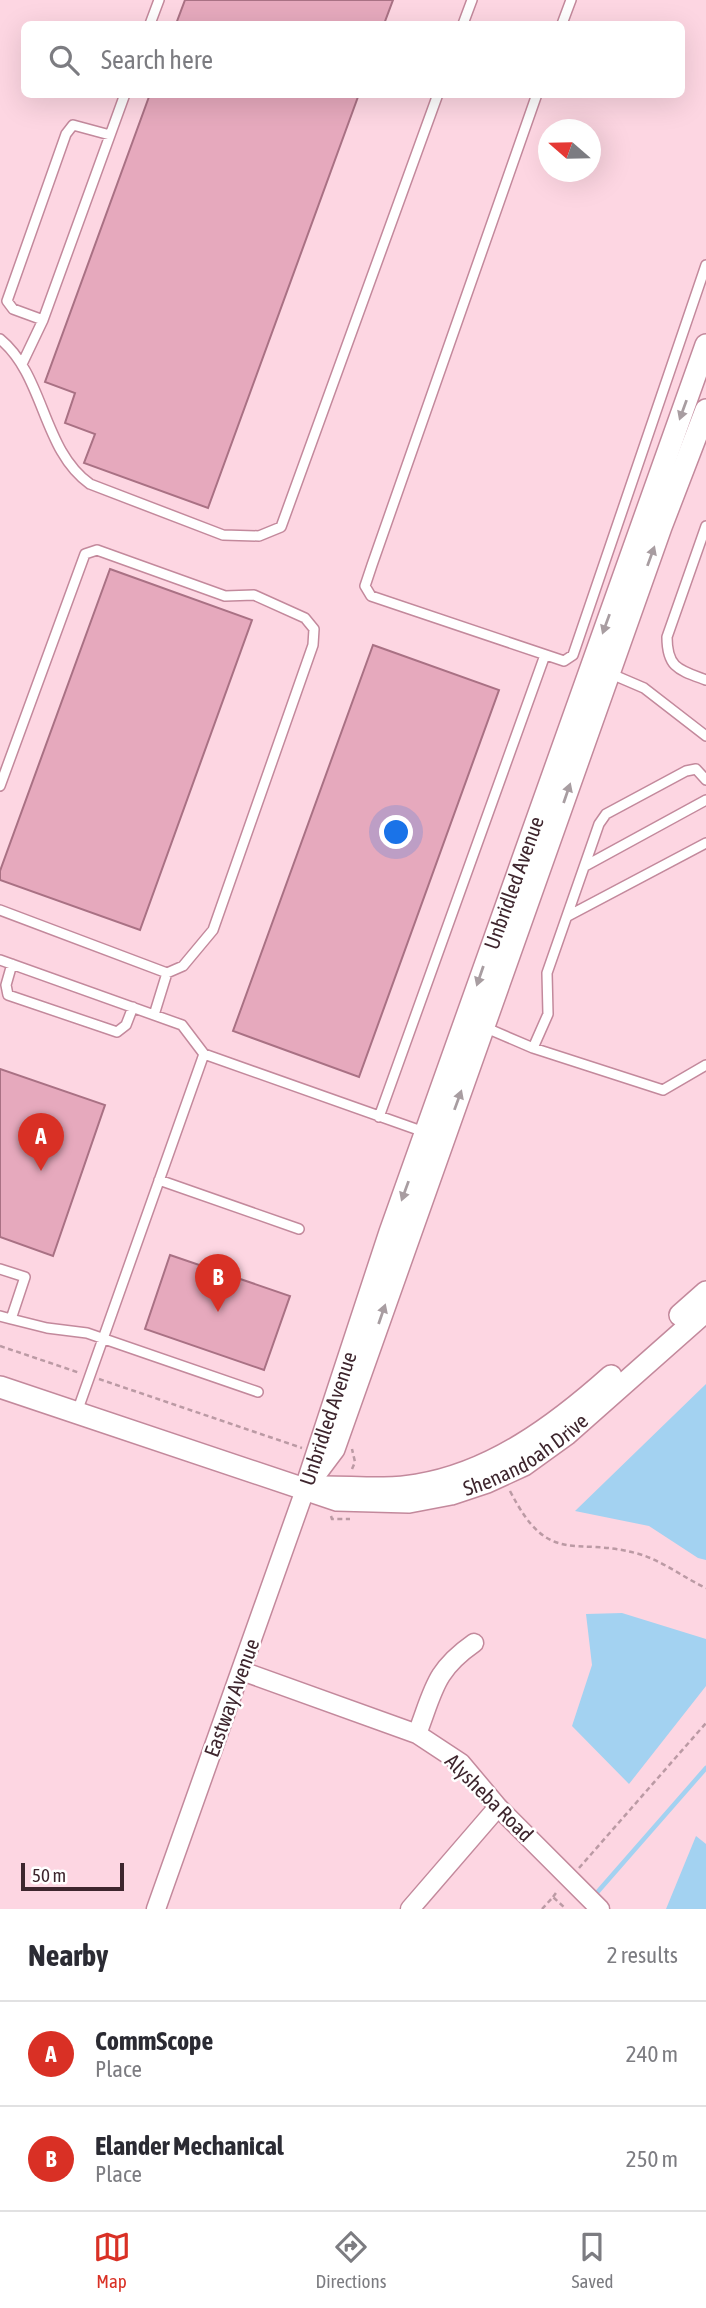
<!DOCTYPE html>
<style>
body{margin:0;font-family:"Asap Condensed",sans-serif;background:#f7f7f7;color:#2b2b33}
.compass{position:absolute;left:538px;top:119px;width:63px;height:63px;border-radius:50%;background:#fff;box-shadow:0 7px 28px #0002;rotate:290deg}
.scale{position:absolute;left:21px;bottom:18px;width:103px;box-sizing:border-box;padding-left:7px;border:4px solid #3e262e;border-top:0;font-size:19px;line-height:24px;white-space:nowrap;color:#3e262e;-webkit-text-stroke:5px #fff;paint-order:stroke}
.you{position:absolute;left:397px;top:833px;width:24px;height:24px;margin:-18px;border:5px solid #fff;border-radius:50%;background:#1a73e8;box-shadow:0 0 0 10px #1a73e833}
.badge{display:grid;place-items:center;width:46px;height:46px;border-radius:50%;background:#d93025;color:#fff;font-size:23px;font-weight:700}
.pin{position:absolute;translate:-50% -58px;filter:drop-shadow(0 2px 4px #0008)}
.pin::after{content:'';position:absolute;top:37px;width:24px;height:21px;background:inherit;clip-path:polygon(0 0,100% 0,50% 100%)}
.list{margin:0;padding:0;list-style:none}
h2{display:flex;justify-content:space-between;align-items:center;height:91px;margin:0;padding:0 28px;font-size:30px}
h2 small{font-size:23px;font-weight:400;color:#7c7c81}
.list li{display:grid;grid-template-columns:46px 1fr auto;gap:21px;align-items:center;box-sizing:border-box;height:105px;padding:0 28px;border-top:2px solid #e1e1e2}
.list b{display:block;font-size:26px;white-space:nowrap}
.list p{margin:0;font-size:23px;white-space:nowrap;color:#7c7c81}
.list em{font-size:23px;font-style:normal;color:#7c7c81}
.icon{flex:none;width:38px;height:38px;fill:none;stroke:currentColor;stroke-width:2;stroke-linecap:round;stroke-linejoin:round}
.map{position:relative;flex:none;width:706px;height:1909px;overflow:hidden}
.search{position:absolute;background:#fff;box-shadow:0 7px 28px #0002;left:21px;right:21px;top:21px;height:77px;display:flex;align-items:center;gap:18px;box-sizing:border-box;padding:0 24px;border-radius:10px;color:#7c7c81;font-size:26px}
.sheet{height:301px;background:#fff}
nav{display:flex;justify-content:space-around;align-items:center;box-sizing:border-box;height:98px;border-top:2px solid #e1e1e2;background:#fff;font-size:19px;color:#7c7c81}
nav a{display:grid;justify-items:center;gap:4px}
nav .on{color:#d93025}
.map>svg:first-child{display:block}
.water{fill:#a3d2f1}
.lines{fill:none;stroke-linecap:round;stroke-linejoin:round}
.stream{stroke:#a3d2f1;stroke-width:4.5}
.building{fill:#e6a9bd;stroke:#a97184;stroke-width:2}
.service-casing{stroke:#c3899c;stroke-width:12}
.minor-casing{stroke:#c3899c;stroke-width:21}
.tertiary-casing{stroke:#c3899c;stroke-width:24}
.path{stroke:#bb9aa4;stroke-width:2.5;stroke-dasharray:5 3.5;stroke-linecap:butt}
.service{stroke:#fff;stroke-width:9}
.minor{stroke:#fff;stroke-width:18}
.tertiary{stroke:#fff;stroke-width:21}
.oneway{fill:#a89da1}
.labels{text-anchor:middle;stroke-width:5;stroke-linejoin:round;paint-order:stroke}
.street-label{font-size:21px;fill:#3e262e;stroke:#fff}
</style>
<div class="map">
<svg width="706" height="1909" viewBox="0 0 706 1909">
<rect width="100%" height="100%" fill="#fdd6e2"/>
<path class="water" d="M 706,1384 L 706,1560 L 698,1558 L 649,1526 L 575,1511 Z
M 622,1613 L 706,1639 L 706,1686 L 629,1784 L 572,1726 L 592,1665 L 586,1614 Z
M 696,1836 L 706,1844 L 706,1909 L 666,1909 Z"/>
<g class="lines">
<path class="stream" d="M 594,1896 L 706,1768"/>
</g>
<path class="building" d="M 185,0 L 393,0 L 384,24 L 176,24 Z
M 150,94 L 359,94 L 208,508 L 84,463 L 95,434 L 65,423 L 75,393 L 45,382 Z
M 110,569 L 252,620 L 140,930 L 0,880 L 0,871 Z
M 373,645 L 499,690 L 359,1077 L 233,1031 Z
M 0,1069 L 105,1105 L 53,1256 L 0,1237 Z
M 170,1255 L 290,1296 L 264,1370 L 145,1329 Z"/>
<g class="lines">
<g class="service-casing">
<path id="service" d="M 150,24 L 159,0
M 463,24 L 472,0
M 562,24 L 571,0
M 537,94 L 372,565 L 365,586 L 371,596 L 564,661 L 573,655 L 706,265
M 43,320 L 13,309 L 7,301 L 66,134 L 73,125 L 110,135
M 0,339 C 45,376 42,450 90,484 L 223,535 L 259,536 L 281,527 L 438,94
M 22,364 L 43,320 L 125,94
M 706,526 L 667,637 C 667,668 679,670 706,680
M 609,673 L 644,688 L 706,736
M 0,786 L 85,554 L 97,550 L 225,596 L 254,595 L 305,618 L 314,629 L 313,645 L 213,930 L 183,966 L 167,973 L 154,1015
M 587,865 L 706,800
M 0,910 L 167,973
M 568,916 L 706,843
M 0,960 L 182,1025 L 204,1054 L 77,1412
M 12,964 L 6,985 L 8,995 L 117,1032 L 126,1025 L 133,1007
M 484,1027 L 533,1048 L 663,1090 L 706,1065
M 533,1048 L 548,1014 L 547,973 L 599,824 L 606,814 L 686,771 L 696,769 L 706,780
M 204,1054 L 427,1133
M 379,1117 L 545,655
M 159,1180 L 299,1229
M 0,1269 L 25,1277 L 11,1319 L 0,1316
M 11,1319 L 47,1328 L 87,1333 L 258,1392"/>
</g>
<g class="minor-casing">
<path id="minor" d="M 242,1671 L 417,1734 L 461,1763 L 498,1807 L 600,1909
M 417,1734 C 434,1690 434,1671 474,1643
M 156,1909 L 306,1487
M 410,1909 L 498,1807"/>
</g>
<g class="tertiary-casing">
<g id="tertiary">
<path d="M 680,1315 L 706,1292"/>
<path id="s1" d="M 0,1387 L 337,1500 L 409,1502 L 451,1494 L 487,1482 L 524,1465 L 567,1434 L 706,1311"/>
<path d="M 313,1477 L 334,1449 L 661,527 L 706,410"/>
<path id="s2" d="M 306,1487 L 390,1232 L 706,345"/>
<path d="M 315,1487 C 349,1486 383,1491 417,1485 C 492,1473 556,1425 611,1376"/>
</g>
</g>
<path class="path" d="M 0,1346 L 80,1373
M 99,1379 L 302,1448
M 352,1469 L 355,1462 L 352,1449
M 510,1491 C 550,1569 573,1535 639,1554 C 663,1561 684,1578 706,1588
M 331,1516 L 332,1519 L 350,1519
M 579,1868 L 706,1723
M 553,1897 L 558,1890
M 542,1909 L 553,1897 L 566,1909"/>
<use href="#service" class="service"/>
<use href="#minor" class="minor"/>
<use href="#tertiary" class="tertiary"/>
</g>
<defs><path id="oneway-solid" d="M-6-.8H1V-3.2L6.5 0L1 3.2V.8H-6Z" transform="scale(1.75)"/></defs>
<g class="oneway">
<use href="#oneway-solid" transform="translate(683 410) rotate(110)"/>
<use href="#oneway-solid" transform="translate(651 556) rotate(-70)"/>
<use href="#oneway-solid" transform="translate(606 624) rotate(110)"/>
<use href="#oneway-solid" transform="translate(567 793) rotate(-71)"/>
<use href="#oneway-solid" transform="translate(480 976) rotate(109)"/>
<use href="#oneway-solid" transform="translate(458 1100) rotate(-70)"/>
<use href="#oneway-solid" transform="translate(405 1191) rotate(110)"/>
<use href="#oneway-solid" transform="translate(382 1314) rotate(-71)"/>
</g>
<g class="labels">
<g class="street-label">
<text dy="7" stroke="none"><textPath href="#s2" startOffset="639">Unbridled Avenue</textPath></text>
<text dy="7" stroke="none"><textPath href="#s2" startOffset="72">Unbridled Avenue</textPath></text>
<text dy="7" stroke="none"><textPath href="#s1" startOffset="555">Shenandoah Drive</textPath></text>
<text transform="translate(232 1698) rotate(-70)" y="7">Eastway Avenue</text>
<text transform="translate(489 1798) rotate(45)" y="7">Alysheba Road</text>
</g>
</g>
</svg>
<svg class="compass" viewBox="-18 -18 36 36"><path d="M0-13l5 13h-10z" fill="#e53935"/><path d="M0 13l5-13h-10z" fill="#7c7c81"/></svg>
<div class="scale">50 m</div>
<div class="you"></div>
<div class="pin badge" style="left:41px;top:1171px">A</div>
<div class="pin badge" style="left:218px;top:1312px">B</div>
<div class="search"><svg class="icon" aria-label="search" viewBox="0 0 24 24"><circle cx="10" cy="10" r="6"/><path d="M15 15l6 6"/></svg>Search here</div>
</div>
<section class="sheet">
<h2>Nearby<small>2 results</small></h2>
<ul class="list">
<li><span class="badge">A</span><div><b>CommScope</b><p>Place</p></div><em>240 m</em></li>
<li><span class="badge">B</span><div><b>Elander Mechanical</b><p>Place</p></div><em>250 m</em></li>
</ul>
</section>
<nav>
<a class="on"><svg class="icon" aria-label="map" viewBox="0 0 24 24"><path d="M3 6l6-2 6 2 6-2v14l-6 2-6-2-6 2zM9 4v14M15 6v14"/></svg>Map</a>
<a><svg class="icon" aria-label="directions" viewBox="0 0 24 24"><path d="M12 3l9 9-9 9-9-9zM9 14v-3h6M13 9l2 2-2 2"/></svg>Directions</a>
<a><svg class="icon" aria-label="saved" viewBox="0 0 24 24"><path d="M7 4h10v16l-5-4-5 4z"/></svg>Saved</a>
</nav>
